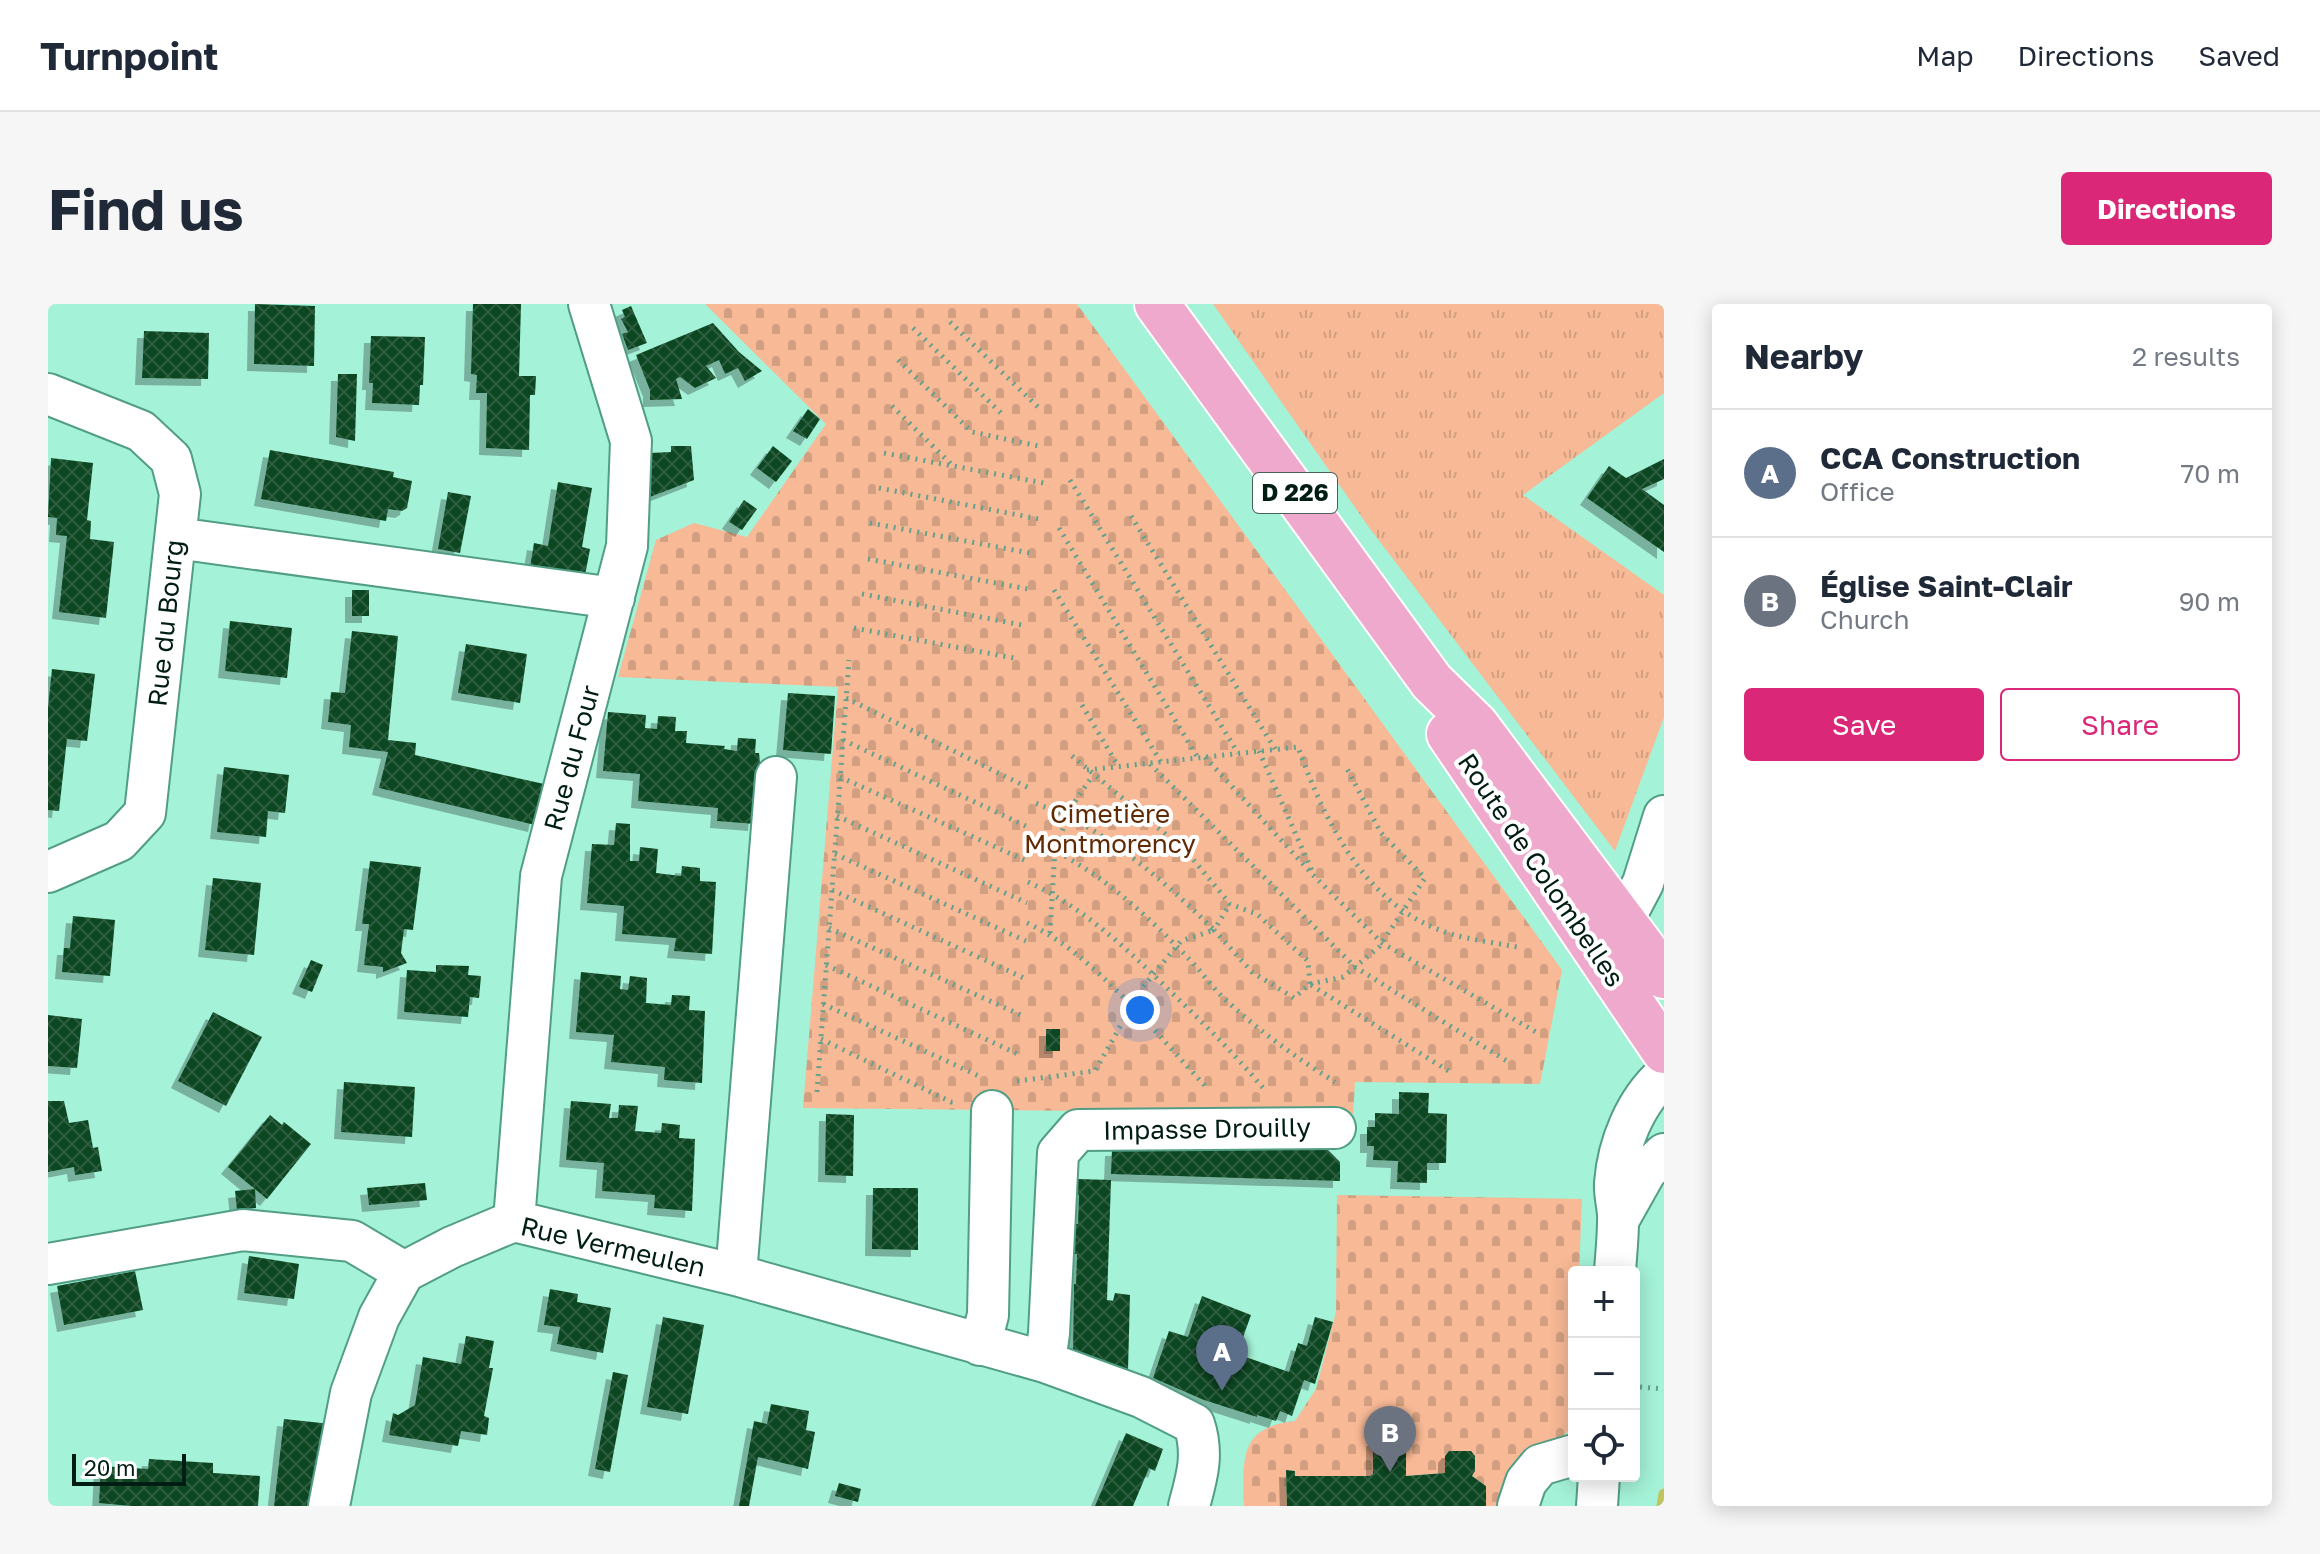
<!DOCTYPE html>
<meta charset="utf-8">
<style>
body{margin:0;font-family:"Golos Text",sans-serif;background:#f6f6f7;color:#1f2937}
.controls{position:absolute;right:24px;bottom:24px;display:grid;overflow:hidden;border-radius:8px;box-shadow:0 4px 20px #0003}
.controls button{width:72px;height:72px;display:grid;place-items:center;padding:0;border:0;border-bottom:2px solid #e0e1e3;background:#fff;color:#1f2937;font:40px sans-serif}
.scale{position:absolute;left:24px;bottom:20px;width:114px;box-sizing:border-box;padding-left:8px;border:4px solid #001d14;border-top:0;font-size:22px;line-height:28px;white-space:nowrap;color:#001d14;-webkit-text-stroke:6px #fff;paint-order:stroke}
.you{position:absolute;left:1092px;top:706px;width:28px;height:28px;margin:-20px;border:6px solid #fff;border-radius:50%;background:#1a73e8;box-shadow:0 0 0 12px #1a73e833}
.badge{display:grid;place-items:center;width:52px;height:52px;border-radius:50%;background:#db2777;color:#fff;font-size:26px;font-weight:700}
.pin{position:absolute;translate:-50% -66px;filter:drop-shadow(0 2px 4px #0008)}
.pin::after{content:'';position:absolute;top:42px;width:28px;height:24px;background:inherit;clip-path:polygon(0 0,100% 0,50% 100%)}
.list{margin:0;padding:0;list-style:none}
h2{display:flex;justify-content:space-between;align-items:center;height:104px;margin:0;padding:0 32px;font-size:34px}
h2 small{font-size:26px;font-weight:400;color:#747a83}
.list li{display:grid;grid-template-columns:52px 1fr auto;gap:24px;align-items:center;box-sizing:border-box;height:128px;padding:0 32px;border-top:2px solid #e0e1e3}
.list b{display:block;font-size:30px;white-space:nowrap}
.list p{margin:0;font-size:26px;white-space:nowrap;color:#747a83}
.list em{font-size:26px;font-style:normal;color:#747a83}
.actions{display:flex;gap:16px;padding:24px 32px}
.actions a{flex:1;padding:18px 0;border:2px solid #db2777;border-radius:8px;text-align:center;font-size:28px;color:#db2777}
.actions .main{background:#db2777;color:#fff}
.icon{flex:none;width:44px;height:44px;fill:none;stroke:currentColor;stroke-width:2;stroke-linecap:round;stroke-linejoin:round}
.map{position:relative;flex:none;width:1616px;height:1202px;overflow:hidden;border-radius:8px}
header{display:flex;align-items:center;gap:48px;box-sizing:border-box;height:112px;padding:0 40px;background:#fff;border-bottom:2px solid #e0e1e3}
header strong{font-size:38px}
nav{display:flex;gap:44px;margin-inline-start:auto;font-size:28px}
.intro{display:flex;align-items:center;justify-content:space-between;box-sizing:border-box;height:192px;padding:0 48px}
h1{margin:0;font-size:56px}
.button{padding:20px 36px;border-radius:8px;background:#db2777;color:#fff;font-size:28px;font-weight:700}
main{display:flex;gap:48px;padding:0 48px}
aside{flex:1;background:#fff;border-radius:8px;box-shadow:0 4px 20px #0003}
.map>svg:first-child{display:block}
.grass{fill:url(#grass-tufts)}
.cemetery{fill:url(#cemetery-stones)}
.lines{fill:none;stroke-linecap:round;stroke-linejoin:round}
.stream{stroke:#c1c460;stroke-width:11}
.building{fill:url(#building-cross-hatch);filter:url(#shadow)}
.minor-casing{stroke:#519e85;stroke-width:44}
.major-casing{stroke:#fff;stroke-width:48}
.path{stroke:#65a08c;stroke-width:5;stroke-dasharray:2 6;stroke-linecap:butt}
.minor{stroke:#fff;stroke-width:40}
.major{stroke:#efa9cc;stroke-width:44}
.labels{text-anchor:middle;stroke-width:8;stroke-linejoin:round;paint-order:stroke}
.shield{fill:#fff;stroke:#4c615a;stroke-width:2}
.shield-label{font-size:24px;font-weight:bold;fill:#001d14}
.street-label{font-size:26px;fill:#001d14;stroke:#fff}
.park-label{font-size:26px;fill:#612a02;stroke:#fff}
</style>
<header>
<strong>Turnpoint</strong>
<nav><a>Map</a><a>Directions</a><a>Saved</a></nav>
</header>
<div class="intro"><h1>Find us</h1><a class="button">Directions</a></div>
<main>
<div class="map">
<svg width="1616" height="1202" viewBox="0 0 1616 1202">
<defs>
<pattern id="grass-tufts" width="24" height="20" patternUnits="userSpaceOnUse" patternTransform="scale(2)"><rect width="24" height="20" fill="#f7b996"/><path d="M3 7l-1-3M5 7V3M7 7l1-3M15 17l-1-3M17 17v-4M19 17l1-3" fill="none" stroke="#d29f80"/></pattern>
<pattern id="cemetery-stones" width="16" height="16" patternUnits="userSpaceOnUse" patternTransform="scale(2)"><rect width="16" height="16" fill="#f7b996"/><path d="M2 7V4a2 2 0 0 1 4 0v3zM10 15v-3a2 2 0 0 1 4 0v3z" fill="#d29f80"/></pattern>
<pattern id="building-cross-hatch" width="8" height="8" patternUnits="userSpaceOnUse" patternTransform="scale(2)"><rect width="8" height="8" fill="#0d4621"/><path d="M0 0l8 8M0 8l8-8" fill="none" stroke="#2e5d3f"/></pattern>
<filter id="shadow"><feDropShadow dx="-7" dy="7" stdDeviation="0" flood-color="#0004"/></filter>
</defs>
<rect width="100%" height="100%" fill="#a4f2d7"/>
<path class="grass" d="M 1165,0 L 1616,0 L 1616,89 L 1475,191 L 1616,291 L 1616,413 L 1567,547 L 1320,222 Z"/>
<path class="cemetery" d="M 657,0 L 1029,0 L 1514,666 L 1492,780 L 1307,778 L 1305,810 L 755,804 L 790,383 L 570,373 L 608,236 L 646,219 L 699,233 L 778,120 Z
M 1289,891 L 1534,895 L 1531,968 L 1526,968 L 1524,1123 L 1511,1136 L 1478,1148 L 1453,1186 L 1453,1202 L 1438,1202 L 1438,1182 L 1424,1172 C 1429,1165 1429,1154 1423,1147 L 1401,1147 L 1397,1152 L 1397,1169 L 1358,1172 L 1358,1135 L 1325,1135 L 1325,1170 L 1322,1172 L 1247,1172 L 1247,1167 L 1238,1166 L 1239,1202 L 1196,1202 C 1195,1154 1191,1123 1247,1117 L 1268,1085 L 1288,1008 Z"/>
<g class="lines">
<path class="stream" d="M 1614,1202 L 1616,1190"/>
</g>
<path class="building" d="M 207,0 L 267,2 L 266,62 L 206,60 Z
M 425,0 L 473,0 L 471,72 L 488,72 L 487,91 L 482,91 L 481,146 L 438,144 L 439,89 L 428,89 L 429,71 L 423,70 Z
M 583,2 L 599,39 L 580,46 L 574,30 L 580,28 L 573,15 L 577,13 L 574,6 Z
M 665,19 L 691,48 L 714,67 L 697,77 L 690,64 L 677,70 L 671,56 L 658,62 L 668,74 L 647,84 L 632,73 L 628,75 L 634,95 L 602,96 L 602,86 L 588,51 Z
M 96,27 L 161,29 L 160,75 L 94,74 Z
M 323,32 L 377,33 L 375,81 L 372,81 L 371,101 L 324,99 L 325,79 L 321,79 Z
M 290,70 L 309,70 L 307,137 L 288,133 Z
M 760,105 L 772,115 L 759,135 L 745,127 Z
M 623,142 L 643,142 L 646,176 L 602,193 L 602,149 L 623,148 Z
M 725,142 L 744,157 L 728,178 L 709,164 Z
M 222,146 L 346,168 L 345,173 L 364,177 L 359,204 L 354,207 L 340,205 L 338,217 L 213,195 Z
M 3,154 L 45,159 L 39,216 L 43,217 L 42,235 L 66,238 L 58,314 L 11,308 L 19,232 L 8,231 L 9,214 L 0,213 Z
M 1616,155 L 1616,175 L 1594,185 L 1616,201 L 1616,248 L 1539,194 L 1561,162 L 1578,174 Z
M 510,178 L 544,184 L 534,243 L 542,245 L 536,277 L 481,269 L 486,239 L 500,242 Z
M 400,188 L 423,192 L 412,249 L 390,245 Z
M 696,196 L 709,205 L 694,226 L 681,218 Z
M 304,286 L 321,286 L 321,312 L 304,312 Z
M 182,317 L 244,324 L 239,374 L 177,367 Z
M 304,327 L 350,332 L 340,436 L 368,439 L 367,451 L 496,480 L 487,521 L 331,484 L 340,448 L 301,443 L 303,421 L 280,418 L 283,388 L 297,389 Z
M 418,340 L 479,350 L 472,399 L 410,389 Z
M 4,365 L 47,370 L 39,437 L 19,435 L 11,507 L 0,506 L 0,404 Z
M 740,389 L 787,392 L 783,450 L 735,446 Z
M 560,408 L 598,411 L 597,424 L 609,425 L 610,412 L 628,413 L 627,427 L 639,427 L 638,439 L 677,442 L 676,445 L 689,447 L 690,434 L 708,435 L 707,449 L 711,449 L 712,459 L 707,520 L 669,517 L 670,504 L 590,497 L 592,470 L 555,467 Z
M 176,463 L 241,471 L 237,509 L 220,507 L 218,533 L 169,528 Z
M 568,519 L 582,520 L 582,557 L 591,557 L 592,543 L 610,545 L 608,569 L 633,572 L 634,562 L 652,564 L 652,577 L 668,578 L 664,650 L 626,647 L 628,634 L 574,630 L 576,602 L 539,599 L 544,540 L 566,541 Z
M 322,557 L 373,563 L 365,626 L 356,625 L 353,649 L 359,659 L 335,668 L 335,663 L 316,661 L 321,620 L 314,620 Z
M 165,574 L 213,579 L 206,651 L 157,646 Z
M 25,612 L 67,616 L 62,672 L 14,668 L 16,644 L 22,644 Z
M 263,656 L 275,661 L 264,688 L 251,683 Z
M 388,661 L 421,662 L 420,671 L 433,672 L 431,694 L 422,693 L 420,713 L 356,708 L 359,666 L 388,668 Z
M 533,668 L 573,672 L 572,685 L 580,686 L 582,672 L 599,674 L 598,699 L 623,701 L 624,691 L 642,692 L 641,706 L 657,707 L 654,779 L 616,776 L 617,763 L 563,758 L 566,731 L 528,728 Z
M 165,708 L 214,733 L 178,802 L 130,777 Z
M 0,711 L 34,715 L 29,764 L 0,762 Z
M 998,725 L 1012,725 L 1012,747 L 998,747 Z
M 296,778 L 367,783 L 364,833 L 293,828 Z
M 1351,788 L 1381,789 L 1380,809 L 1399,810 L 1398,859 L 1379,859 L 1379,879 L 1349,878 L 1350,857 L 1325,856 L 1326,842 L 1319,842 L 1319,823 L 1327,823 L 1327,809 L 1351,810 Z
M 0,797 L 16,797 L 21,819 L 40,816 L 45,844 L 50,843 L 54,867 L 27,871 L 26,863 L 0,868 Z
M 523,797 L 563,800 L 561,814 L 570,814 L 571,801 L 590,802 L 587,827 L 613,829 L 614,819 L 632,821 L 631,834 L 647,835 L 644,907 L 606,904 L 607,891 L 554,887 L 556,859 L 518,856 Z
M 778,810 L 806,811 L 805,872 L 777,871 Z
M 222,811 L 234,821 L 236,818 L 263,840 L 219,895 L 180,863 Z
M 1274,840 L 1292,858 L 1292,877 L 1063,870 L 1064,845 Z
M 1029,875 L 1063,876 L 1059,996 L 1065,997 L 1067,989 L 1082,991 L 1080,1066 L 1025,1048 L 1026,980 L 1028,980 L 1029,950 L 1027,950 L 1027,920 L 1030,920 L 1031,891 L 1029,890 Z
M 377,879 L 379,896 L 321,901 L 319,884 Z
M 825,884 L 870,884 L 870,946 L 824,945 Z
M 207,885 L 208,904 L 189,906 L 187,887 Z
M 201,952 L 251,960 L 246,995 L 196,989 Z
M 87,967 L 95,1006 L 16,1021 L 9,982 Z
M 502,985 L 530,990 L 529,998 L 563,1004 L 555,1049 L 509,1040 L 512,1023 L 496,1021 Z
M 1154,992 L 1203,1011 L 1189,1050 L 1241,1068 L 1250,1039 L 1259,1042 L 1267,1013 L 1285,1018 L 1267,1080 L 1256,1076 L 1244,1112 L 1232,1107 L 1228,1117 L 1209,1111 L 1209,1113 L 1156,1096 L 1105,1074 L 1121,1027 L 1140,1033 Z
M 615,1013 L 656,1021 L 640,1110 L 599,1103 Z
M 418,1032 L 446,1037 L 441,1064 L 445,1064 L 436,1112 L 441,1114 L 439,1131 L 413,1127 L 410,1142 L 341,1131 L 345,1109 L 350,1111 L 367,1101 L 375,1053 L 413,1060 Z
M 565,1068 L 580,1071 L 562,1168 L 547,1165 Z
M 723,1100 L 761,1107 L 758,1126 L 767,1128 L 760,1165 L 710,1153 L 701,1202 L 691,1202 L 706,1117 L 719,1120 Z
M 236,1115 L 283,1120 L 268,1202 L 226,1202 Z
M 1078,1129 L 1115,1145 L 1107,1167 L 1101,1164 L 1085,1202 L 1047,1202 Z
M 1325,1135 L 1358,1135 L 1358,1172 L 1397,1169 L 1397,1152 L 1401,1147 L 1423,1147 L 1427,1152 L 1427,1167 L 1424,1172 L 1438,1182 L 1438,1202 L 1239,1202 L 1238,1166 L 1247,1167 L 1247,1172 L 1322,1172 L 1325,1170 Z
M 101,1155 L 165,1159 L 165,1169 L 212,1172 L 210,1202 L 83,1202 L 51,1199 L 53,1162 L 100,1165 Z
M 791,1179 L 813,1185 L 810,1198 L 787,1192 Z"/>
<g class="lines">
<g class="minor-casing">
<path id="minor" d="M 0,90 L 93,127 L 123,155 L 132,190 L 97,509 L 71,537 L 0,568
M 128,234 L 566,294
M 1574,619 L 1595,579 L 1616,512
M 1571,915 L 1598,867 L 1616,850
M 466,917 L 493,572 L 579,242 L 583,137 L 541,0
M 0,960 L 195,926 L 304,937 L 356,968
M 356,968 L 404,943 L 466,917 L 688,971 L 997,1058 L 1093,1093 L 1146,1120 C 1156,1150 1149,1173 1141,1202
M 1567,968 C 1568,951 1570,934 1570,917 C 1571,905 1566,892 1567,879 C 1570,840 1587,798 1616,772
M 688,971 L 728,473
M 932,1041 L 940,1011 L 944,807
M 997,1058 L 1001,1029 L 1010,849 L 1030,826 L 1287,824
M 281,1202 L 303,1089 L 331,1013 L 356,968
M 1470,1202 L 1478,1178 L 1492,1161 L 1526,1151
M 1549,1202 L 1551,1172"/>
</g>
<g class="major-casing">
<path id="major" d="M 1109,0 L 1384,378 L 1428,421 L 1616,672
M 1401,430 L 1616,747"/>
</g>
<path class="path" d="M 902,18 L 990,103
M 865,24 L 955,111
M 850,56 L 924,128 L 991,142
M 844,102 L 906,163
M 836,149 L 1001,180
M 1022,176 L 1190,449
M 831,184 L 996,216
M 1083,212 L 1227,445
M 822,219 L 987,250
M 1011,224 L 1150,454
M 820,255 L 985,286
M 1006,286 L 1113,458
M 814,290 L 979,322
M 806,324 L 971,355
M 798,394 L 983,485
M 1034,401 L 1070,462
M 795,436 L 982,524
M 1211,447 L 1264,567
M 1024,452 L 1139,548 L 1182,600 L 1209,610 L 1260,657 L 1262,680 L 1246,694 L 1204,668 L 1166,626 L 1182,600
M 1157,453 L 1267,573 L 1334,639 L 1488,728
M 1102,460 L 1307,663 L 1462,759
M 1039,466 L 1250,443 C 1278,520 1318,604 1403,630 C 1424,636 1448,639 1469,643
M 792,473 L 981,558
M 789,512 L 979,599
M 981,535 C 1044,560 1096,608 1142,656 C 1155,669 1165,685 1179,697 C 1212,728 1249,754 1287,778
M 787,550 L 978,637
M 980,578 C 1035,603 1078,644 1121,686 C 1154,718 1186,749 1215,784
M 784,586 L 976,674
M 979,619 C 1045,649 1110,732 1160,785
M 781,624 L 975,712
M 1002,629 L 1007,545 L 1024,502 L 1045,471
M 778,661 L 974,752
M 1262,680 L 1295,673 L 1331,643 L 1377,574 L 1333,529 L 1297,461
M 1263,681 L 1402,768
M 775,700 L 931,772
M 773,735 L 903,798 L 910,798
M 969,777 L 1047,767 L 1094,684 L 1133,637 L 1166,626 C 1126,586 1079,545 1029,517 C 1014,509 998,504 983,497
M 769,788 L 801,356
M 1592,1083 L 1616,1085"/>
<use href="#minor" class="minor"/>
<use href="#major" class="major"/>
</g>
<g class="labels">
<rect class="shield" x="1205" y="169" width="84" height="40" rx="6"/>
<g class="shield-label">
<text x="1247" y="197">D 226</text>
</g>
<g class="street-label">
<text transform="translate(118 319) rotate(-84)" y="9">Rue du Bourg</text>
<text transform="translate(524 454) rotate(-75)" y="9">Rue du Four</text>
<text transform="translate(1493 566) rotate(56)" y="9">Route de Colombelles</text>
<text transform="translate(1159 825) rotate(-1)" y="9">Impasse Drouilly</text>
<text transform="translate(565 943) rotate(13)" y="9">Rue Vermeulen</text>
</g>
<g class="park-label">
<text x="1062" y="519">Cimetière<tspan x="1062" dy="30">Montmorency</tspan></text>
</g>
</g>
</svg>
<div class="controls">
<button>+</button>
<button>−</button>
<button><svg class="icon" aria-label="locate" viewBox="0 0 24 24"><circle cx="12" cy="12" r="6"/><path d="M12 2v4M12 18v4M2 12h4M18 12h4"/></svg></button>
</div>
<div class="scale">20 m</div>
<div class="you"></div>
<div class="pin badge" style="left:1174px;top:1087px;background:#5c6f8a">A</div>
<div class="pin badge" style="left:1342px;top:1168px;background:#6b7280">B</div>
</div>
<aside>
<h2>Nearby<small>2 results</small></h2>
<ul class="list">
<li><span class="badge" style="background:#5c6f8a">A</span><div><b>CCA Construction</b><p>Office</p></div><em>70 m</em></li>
<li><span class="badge" style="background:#6b7280">B</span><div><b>Église Saint-Clair</b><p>Church</p></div><em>90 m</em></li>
</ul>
<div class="actions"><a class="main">Save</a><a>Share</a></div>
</aside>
</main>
